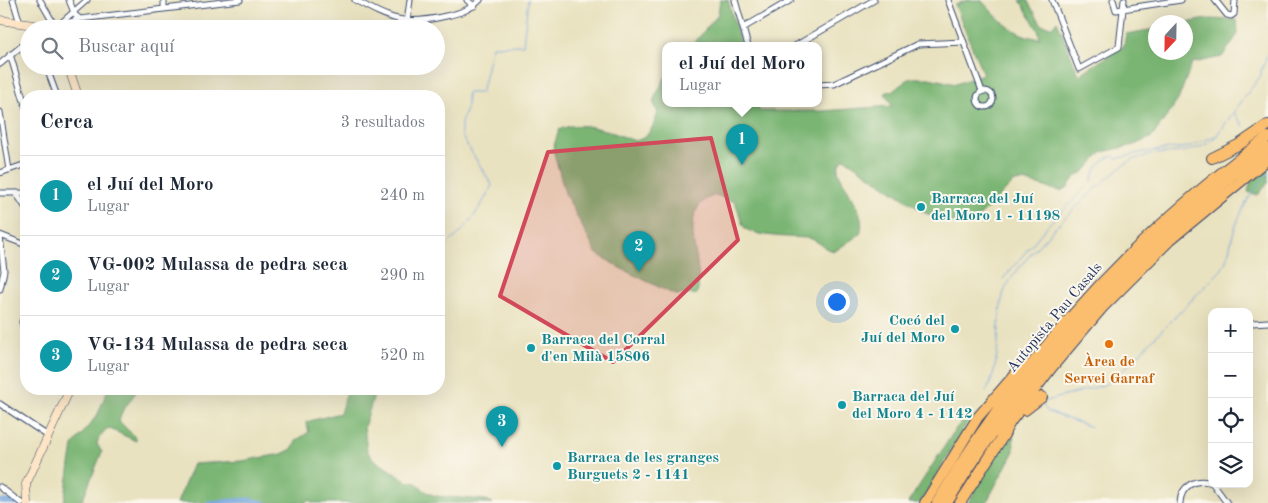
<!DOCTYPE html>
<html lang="es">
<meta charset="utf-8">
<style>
body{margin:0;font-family:"Old Standard TT",serif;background:#f6f6f7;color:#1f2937}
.controls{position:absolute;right:15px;bottom:15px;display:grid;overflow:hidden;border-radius:10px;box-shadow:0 5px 20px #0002}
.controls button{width:45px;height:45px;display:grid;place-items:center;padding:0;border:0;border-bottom:1px solid #e0e1e3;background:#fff;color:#1f2937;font:25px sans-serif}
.compass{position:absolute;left:1148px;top:15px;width:45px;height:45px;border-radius:50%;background:#fff;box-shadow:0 5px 20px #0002;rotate:202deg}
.you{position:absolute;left:836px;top:301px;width:18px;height:18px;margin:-12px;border:4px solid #fff;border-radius:50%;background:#1a73e8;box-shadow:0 0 0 8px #1a73e833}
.badge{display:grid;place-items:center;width:32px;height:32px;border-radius:50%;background:#ea580c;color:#fff;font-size:16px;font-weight:700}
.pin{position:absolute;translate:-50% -41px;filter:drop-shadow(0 1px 2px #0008)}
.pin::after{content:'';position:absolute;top:26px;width:18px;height:15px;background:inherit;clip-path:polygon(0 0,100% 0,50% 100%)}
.popup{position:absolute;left:662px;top:42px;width:160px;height:65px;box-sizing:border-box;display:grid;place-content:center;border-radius:10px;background:#fff;filter:drop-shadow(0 1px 4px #0005);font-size:16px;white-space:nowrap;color:#747a83}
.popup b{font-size:19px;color:#1f2937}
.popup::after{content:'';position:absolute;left:50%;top:100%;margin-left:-10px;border:10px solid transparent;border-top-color:#fff}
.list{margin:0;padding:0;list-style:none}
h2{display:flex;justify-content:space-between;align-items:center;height:65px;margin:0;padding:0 20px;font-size:21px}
h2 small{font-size:16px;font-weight:400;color:#747a83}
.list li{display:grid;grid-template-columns:32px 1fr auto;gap:15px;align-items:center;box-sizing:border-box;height:80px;padding:0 20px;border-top:1px solid #e0e1e3}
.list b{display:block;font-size:19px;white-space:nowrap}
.list p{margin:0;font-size:16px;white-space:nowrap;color:#747a83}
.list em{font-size:16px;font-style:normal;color:#747a83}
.icon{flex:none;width:28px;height:28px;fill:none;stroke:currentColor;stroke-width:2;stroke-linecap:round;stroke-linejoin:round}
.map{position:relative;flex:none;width:1268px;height:503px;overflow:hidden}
.search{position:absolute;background:#fff;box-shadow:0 5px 20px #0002;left:20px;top:20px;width:425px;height:55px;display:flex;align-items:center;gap:12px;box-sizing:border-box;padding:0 18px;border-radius:28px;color:#747a83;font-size:19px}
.panel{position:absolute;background:#fff;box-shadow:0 5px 20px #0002;left:20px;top:90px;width:425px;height:305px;border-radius:20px}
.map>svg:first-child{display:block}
.forest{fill:#7ab573;stroke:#4a7268}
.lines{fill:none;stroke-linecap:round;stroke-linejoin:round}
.stream{stroke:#75a5df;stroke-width:1}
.canal{stroke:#75a5df;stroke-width:5}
.street-casing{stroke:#3a4a6d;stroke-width:7}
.secondary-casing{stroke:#3a4a6d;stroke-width:9}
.highway-casing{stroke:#3a4a6d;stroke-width:12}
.street{stroke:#fff;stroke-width:5}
.secondary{stroke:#fde5c5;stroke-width:8}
.highway{stroke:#fbbd6e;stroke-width:10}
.marked{fill:#d1495b;fill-opacity:0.2;stroke:#d1495b;stroke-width:4;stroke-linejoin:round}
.culture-dot{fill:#0f9aa8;stroke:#fbf7ec;stroke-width:2}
.food-dot{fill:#e8710a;stroke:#fbf7ec;stroke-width:2}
.labels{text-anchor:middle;stroke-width:4;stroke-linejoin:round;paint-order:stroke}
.culture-label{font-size:15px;font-weight:bold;fill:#0d838f;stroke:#fbf7ec;text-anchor:start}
.street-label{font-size:15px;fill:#1b2f5e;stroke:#fbf7ec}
.food-label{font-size:15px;font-weight:bold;fill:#c56008;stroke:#fbf7ec}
</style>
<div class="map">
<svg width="1268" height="503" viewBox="0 0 1268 503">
<rect width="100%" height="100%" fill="#fbf7ec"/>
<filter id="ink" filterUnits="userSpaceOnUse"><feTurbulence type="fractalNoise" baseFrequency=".02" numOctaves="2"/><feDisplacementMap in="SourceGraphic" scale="10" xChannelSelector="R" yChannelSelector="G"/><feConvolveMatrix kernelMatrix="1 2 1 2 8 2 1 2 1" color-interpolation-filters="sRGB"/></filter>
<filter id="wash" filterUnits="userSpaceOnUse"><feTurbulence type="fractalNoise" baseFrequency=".0096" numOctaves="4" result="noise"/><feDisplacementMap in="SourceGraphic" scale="20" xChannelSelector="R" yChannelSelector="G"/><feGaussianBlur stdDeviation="1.12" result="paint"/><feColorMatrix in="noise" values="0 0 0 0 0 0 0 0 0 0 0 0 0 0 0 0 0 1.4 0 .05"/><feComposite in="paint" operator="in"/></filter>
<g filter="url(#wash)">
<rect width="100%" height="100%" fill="#e9e2c0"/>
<path class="forest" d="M 720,0 L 728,0 L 741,46 L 692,46 L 718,14 Z
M 967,0 L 981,0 C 996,17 1016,38 1040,38 L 1038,30 L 1020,0 L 1027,0 L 1042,25 L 1052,27 L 1057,21 L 1079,75 L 1124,46 L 1126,34 L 1155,29 L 1156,52 L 1186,52 L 1186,23 L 1207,19 L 1237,20 L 1238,34 L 1222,57 L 1192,63 L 1178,100 L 1152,137 L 1134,145 L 1102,152 L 1086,170 L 1074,178 L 1067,188 L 1060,191 L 1023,181 L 1014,182 L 982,214 L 970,221 L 950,222 L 925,213 L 844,158 L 839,164 L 838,171 C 846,192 867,211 860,234 L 835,251 C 824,250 818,239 807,238 C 794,237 754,237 745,228 C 740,222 739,209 735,202 L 716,195 C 672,209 706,263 697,294 L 676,295 L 669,292 L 620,268 L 596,253 L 565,193 L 553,149 L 559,130 C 581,118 613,133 635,141 C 650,138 653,126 658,113 L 653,101 L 666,76 L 666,104 L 757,104 L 759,111 L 822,111 L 892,106 L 885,93 L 894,90 L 910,78 L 929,78 L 956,84 L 983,74 L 955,5 Z
M 1268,166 L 1268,183 L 1258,195 L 1248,192 L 1250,184 Z
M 108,389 L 138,389 L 122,412 L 119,421 L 136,438 L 136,441 L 108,428 C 103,432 98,438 97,444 L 102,452 L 81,503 L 64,503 L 73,446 L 98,414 Z
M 348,389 L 376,389 L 364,427 L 367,451 L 373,459 L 408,482 L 415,482 L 425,491 L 435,496 L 486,500 L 493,503 L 312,503 L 310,500 L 305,503 L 177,503 L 193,464 L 242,461 L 282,454 L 292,449 L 297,440 L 309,432 L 306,422 L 340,413 Z
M 972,414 L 920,503 L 908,503 L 957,427 Z
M 1013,433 L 1014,451 L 986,503 L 968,503 L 995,456 Z"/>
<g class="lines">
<path class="stream" d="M 1234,113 L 1244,126
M 439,248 C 461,240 482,206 492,185 L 461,135 L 461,123 L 467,106 L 467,93 L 481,93 L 492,46 L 523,45 L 528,0
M 1003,279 L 1049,224 L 1092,181 C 1094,170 1102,159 1113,156 L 1116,159 L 1143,152 L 1189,147 L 1215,136
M 986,392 C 1003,359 995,330 1003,295 C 1009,268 1099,183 1124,165 C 1151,146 1189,160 1214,139 L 1261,75 L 1261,71 L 1268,54
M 1091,427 L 1048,412 L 1044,407 L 1043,402 L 1104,385 L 1116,377 L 1222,269 C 1229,257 1230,244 1234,231 C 1241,209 1252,190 1268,174"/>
<path class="canal" d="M 0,501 L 15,503
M 209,503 L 248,500 L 265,503"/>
</g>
</g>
<g filter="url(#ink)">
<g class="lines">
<g class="street-casing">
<path id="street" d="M 13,0 L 20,23
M 40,0 L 51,19 L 51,24
M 69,0 L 75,15 L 80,19
M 355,0 C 392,20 404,26 446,16 C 460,13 470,10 480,0
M 467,0 L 474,6
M 735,0 L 748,46
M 948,0 L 982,91
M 1052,0 L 1079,69 L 1119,47 L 1124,0
M 1113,0 L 1116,10 L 1181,0
M 1215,0 L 1227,15 L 1231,16 L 1234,14 L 1235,0
M 164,9 L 164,0
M 407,22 L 410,0
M 61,23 L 87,0
M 54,27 L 80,19 L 240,0
M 743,28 L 791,0
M 795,46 L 874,0
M 10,54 L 26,108
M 0,64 L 29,40
M 46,66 L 57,96
M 818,85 L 834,84 L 918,44 L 964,42
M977 99a8 8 0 1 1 16 0a8 8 0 1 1-16 0Z
M 0,112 L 9,170
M 0,173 L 26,164
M 0,193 L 26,193
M 16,193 L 26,208
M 0,235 L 26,245
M 0,236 L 4,271 L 0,289
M 26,309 L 22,322 L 26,336
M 1252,323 L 1268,322
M 0,404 L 48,436
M 1213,484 L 1227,503
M 0,487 L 21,503
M 1180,503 C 1181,485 1196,478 1212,483"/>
</g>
<g class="secondary-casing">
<path id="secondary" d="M 0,20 L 46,27
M 46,29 L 49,24 L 53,25 L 53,29
M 68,66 L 78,96
M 27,503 L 26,484 L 70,389"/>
</g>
<g class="highway-casing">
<path id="highway" d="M 1212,158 L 1240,144 L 1268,125
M 1025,410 L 1042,397
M 1001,438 L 1011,421 L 1052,367 L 1102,308 L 1171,239 L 1268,159
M 925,503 L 978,417 L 1024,364
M 937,503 C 1022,358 1132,236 1268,137
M 947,503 C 1032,364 1137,245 1268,148
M 960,503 L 1005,433"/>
</g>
<use href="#street" class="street"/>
<use href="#secondary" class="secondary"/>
<use href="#highway" class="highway"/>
</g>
</g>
<path class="marked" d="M 711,138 L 738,240 L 613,362 L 500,296 L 548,152 Z"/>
<g class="culture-dot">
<circle cx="921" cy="207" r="5"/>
<circle cx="955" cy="329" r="5"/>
<circle cx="531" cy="348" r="5"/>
<circle cx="842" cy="405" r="5"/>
<circle cx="557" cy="466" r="5"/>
</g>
<circle class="food-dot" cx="1109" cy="344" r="5"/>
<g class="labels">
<g class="culture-label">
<text x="931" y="203">Barraca del Juí<tspan x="931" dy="17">del Moro 1 - 11198</tspan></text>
<text x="945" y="325" text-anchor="end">Cocó del<tspan x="945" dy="17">Juí del Moro</tspan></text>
<text x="541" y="344">Barraca del Corral<tspan x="541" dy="17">d'en Milà 15806</tspan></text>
<text x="852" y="401">Barraca del Juí<tspan x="852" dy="17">del Moro 4 - 1142</tspan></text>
<text x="567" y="462">Barraca de les granges<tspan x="567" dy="17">Burguets 2 - 1141</tspan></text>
</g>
<g class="street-label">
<text transform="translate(1054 317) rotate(-50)" y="5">Autopista Pau Casals</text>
</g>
<g class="food-label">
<text x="1109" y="366">Àrea de<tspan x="1109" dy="17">Servei Garraf</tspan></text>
</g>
</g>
</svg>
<div class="controls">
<button>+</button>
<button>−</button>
<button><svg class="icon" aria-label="locate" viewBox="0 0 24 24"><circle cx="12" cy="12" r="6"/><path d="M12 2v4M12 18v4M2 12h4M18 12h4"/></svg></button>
<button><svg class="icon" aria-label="layers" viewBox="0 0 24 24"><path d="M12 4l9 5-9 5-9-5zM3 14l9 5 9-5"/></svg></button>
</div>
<svg class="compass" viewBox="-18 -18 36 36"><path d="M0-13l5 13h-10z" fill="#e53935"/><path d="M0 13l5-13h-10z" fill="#747a83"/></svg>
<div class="you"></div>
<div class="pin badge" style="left:742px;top:165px;background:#0f9aa8">1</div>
<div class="popup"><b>el Juí del Moro</b>Lugar</div>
<div class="pin badge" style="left:639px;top:272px;background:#0f9aa8">2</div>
<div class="pin badge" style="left:502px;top:447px;background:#0f9aa8">3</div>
<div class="search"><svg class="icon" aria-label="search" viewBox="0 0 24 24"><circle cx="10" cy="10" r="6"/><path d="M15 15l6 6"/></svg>Buscar aquí</div>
<section class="panel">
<h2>Cerca<small>3 resultados</small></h2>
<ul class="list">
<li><span class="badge" style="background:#0f9aa8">1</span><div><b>el Juí del Moro</b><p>Lugar</p></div><em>240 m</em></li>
<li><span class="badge" style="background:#0f9aa8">2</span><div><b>VG-002 Mulassa de pedra seca</b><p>Lugar</p></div><em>290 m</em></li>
<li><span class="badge" style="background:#0f9aa8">3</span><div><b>VG-134 Mulassa de pedra seca</b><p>Lugar</p></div><em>520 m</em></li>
</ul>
</section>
</div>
